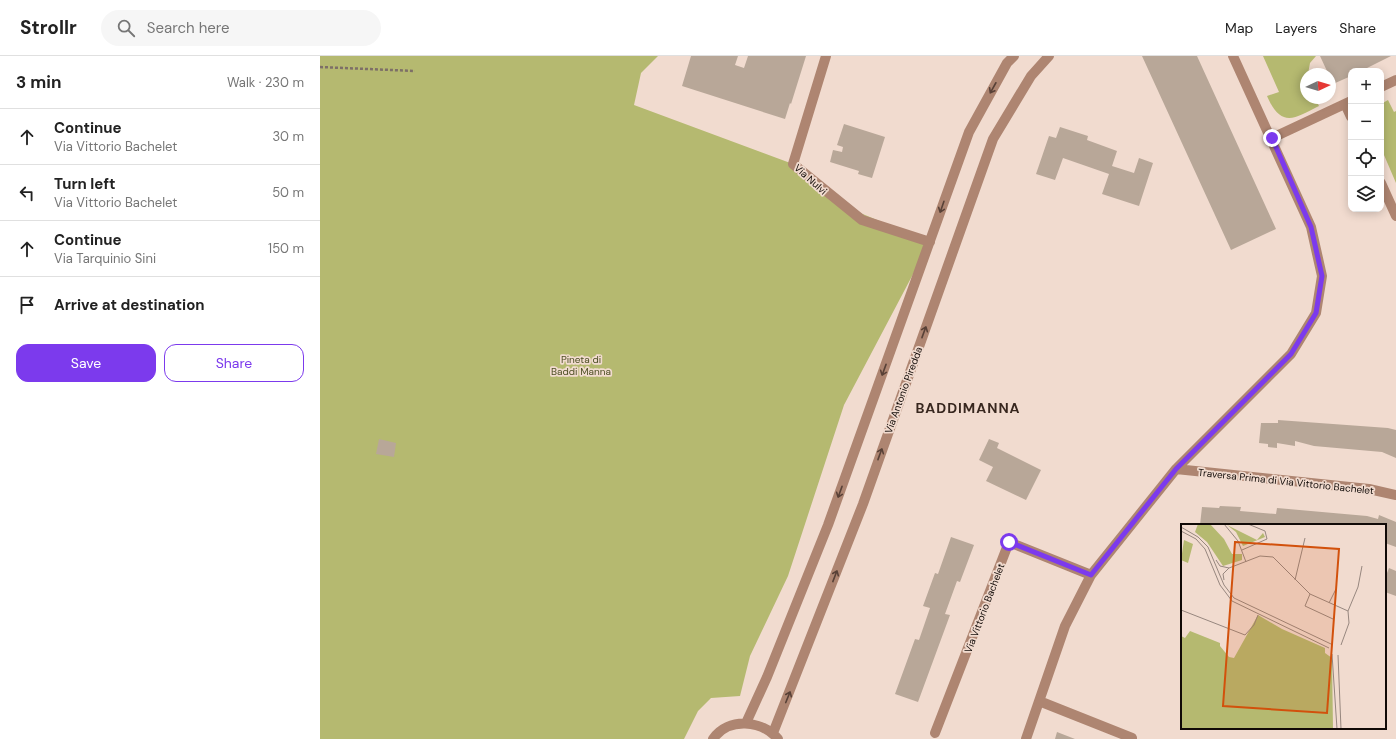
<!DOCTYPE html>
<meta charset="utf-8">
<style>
body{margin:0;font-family:"DM Sans",sans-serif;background:#f6f6f6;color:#222}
.controls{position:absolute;right:12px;top:12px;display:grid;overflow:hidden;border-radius:8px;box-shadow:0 2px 10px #0003}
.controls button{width:36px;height:36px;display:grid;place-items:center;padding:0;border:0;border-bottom:1px solid #e0e0e0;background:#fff;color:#222;font:20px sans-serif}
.compass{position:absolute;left:980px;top:12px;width:36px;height:36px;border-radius:50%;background:#fff;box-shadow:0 2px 10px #0003;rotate:86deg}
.stop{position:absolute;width:12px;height:12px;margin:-9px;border:3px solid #7c3aed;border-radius:50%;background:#fff}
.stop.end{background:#7c3aed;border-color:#fff;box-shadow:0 1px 4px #0008}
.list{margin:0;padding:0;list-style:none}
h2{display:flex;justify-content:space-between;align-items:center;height:52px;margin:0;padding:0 16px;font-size:17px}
h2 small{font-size:13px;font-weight:400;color:#767676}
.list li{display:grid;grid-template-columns:26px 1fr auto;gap:12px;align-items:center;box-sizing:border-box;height:56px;padding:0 16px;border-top:1px solid #e0e0e0}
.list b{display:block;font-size:15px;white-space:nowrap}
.list p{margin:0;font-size:13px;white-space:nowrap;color:#767676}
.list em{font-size:13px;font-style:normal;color:#767676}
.actions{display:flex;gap:8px;padding:12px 16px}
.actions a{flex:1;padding:9px 0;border:1px solid #7c3aed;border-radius:12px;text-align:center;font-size:14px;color:#7c3aed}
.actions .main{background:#7c3aed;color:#fff}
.icon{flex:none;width:22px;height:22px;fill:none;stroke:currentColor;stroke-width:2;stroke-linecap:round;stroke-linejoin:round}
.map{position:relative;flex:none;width:1076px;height:683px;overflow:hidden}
header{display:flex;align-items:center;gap:24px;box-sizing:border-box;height:56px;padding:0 20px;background:#fff;border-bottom:1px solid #e0e0e0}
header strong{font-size:19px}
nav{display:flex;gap:22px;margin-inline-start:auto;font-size:14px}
.search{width:280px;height:36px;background:#f6f6f6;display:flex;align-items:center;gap:10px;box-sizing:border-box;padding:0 14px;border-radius:22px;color:#767676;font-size:15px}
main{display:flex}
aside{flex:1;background:#fff}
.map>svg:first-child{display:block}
.green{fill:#b5b970}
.building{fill:#b8a798}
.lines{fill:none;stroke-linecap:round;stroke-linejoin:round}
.path{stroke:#7d6f67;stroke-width:2.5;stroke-dasharray:3 2;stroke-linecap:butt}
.minor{stroke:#ae8571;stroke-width:10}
.oneway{stroke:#584137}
.route{stroke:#7c3aed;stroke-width:5}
.labels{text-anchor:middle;stroke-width:3.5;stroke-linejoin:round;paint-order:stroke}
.street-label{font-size:10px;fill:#110a07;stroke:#f1dbcf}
.park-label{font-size:10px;fill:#4c4e23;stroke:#f1dbcf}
.district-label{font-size:14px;font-weight:bold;letter-spacing:1px;fill:#38271f;stroke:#f1dbcf}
.inset-road{fill:none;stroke:#97877f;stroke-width:1}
.view{fill:#d2510c;fill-opacity:0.15;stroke:#d2510c;stroke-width:2}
.inset-edge{fill:none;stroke:#110a07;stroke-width:2}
</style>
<header>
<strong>Strollr</strong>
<div class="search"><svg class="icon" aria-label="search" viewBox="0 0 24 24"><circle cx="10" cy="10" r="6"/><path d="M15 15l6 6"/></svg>Search here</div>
<nav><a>Map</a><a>Layers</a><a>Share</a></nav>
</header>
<main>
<aside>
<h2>3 min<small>Walk · 230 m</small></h2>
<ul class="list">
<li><svg class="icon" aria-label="ahead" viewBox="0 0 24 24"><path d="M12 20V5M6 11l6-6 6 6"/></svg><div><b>Continue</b><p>Via Vittorio Bachelet</p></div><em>30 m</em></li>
<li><svg class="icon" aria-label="left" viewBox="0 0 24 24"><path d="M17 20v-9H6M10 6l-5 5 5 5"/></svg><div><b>Turn left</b><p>Via Vittorio Bachelet</p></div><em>50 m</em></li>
<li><svg class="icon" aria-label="ahead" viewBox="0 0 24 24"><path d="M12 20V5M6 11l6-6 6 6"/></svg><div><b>Continue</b><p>Via Tarquinio Sini</p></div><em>150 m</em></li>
<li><svg class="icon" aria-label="arrive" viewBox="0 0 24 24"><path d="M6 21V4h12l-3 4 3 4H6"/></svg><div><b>Arrive at destination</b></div></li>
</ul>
<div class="actions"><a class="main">Save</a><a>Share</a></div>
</aside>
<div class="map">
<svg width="1076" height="683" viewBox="0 0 1076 683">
<rect width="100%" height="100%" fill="#f1dbcf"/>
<path class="green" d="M 0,0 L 338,0 L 321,17 L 314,49 L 473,108 L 521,149 L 610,186 L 524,349 L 468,520 L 430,600 L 420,640 L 391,642 L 378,655 L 364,683 L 0,683 Z
M 943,0 L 996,0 L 990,7 L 988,18 L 986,18 L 986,42 L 995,42 L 999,50 C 974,63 961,72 947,40 L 959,36 Z
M 1068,44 L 1074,56 L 1076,55 L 1076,127 L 1061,92 L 1061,48 Z"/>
<path class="building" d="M 371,0 L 418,0 L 415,9 L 424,12 L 428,0 L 486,0 L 471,48 L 470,47 L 465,63 L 362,30 Z
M 822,0 L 877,0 L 956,173 L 911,194 Z
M 1000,0 L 1071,0 L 1041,15 L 1031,15 L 1031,20 L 1013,28 Z
M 524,68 L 565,81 L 552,122 L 538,118 L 539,115 L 510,106 L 513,94 L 522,96 L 523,91 L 517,89 Z
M 740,71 L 768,80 L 767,84 L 797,95 L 792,110 L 814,117 L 819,102 L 833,107 L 819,150 L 782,138 L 789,118 L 743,102 L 735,124 L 716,118 L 729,80 L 736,82 Z
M 958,364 L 1068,372 L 1076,374 L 1076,402 L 1062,396 L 994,390 L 975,385 L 975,390 L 957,387 L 957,392 L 948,391 L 948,388 L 939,387 L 941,367 L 958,367 Z
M 59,383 L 76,387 L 74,401 L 56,398 Z
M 669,383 L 679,387 L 677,392 L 721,414 L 706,444 L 666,425 L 673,411 L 659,404 Z
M 900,450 L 921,451 L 920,455 L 956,458 L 957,452 L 1047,460 L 1058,463 L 1059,459 L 1076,466 L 1076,491 L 1065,487 L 1065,469 L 880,469 L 882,451 L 899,452 Z
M 631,481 L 654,489 L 640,526 L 637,525 L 625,558 L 630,559 L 598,646 L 575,638 L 595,583 L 599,584 L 610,552 L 603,550 L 615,517 L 618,518 Z
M 1069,512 L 1076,515 L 1076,540 L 1065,536 L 1065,522 Z
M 737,676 L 755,683 L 735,683 Z"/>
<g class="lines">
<path class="path" d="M 0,11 L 95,15"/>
<path class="minor" d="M 506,0 L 473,108 L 542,164 L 610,186
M 1061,31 L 1076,24
M 1025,48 L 1031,61
M 952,82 L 1031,45
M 1061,127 L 1076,160
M 856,413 L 1049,433 L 1076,439
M 719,645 L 812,682
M 426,667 L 447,621 L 508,469 L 649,76 L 687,7 L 694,0
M 453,677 L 543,448 L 673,83 L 711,20 L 729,0
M 615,677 L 689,486 L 771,519
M 393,683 C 408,661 442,664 458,683
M 706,683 L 745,570 L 771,519 L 856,413 L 971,298 L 996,257 L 1002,220 L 991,171 L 913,0"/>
</g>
<defs><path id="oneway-shaft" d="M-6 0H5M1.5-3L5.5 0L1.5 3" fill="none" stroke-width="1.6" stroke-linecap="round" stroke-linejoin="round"/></defs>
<g class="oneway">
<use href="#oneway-shaft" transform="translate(673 32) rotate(119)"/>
<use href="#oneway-shaft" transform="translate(622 151) rotate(109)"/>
<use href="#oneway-shaft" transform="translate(604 276) rotate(-70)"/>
<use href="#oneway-shaft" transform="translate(564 314) rotate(110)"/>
<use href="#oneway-shaft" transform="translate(560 398) rotate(-70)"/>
<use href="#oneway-shaft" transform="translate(520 436) rotate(110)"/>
<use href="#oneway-shaft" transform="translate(515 520) rotate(-69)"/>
<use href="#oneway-shaft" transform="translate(468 641) rotate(-68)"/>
</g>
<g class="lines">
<path class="route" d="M 689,486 L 771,519 L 856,413 L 971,298 L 996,257 L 1002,220 L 991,171 L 952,82"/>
</g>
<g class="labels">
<g class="street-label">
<text transform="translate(491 123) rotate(42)" y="4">Via Nulvi</text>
<text transform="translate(583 334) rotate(-70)" y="4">Via Antonio Piredda</text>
<text transform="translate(966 425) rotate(6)" y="4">Traversa Prima di Via Vittorio Bachelet</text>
<text transform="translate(664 552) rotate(-69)" y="4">Via Vittorio Bachelet</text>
</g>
<g class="park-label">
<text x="261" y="307">Pineta di<tspan x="261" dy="12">Baddi Manna</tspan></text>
</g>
<g class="district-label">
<text x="648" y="357">BADDIMANNA</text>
</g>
</g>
<g transform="translate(861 468)">
<rect width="205" height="205" fill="#f1dbcf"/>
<path d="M 17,0 L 29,0 L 43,15 L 51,30 L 61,30 L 61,36 L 42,42 L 26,18 L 14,8 ZM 46,1 L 76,16 L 82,9 L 84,13 L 62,22 L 55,8 ZM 3,16 L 12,20 L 7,39 L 0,36 ZM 77,91 L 101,105 L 144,124 L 144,129 L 151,134 L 152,205 L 0,205 L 0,112 L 4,114 L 9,107 L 39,119 L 39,122 L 48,133 L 53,134 Z" fill="#b5b970"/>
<path class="inset-road" d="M 43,0 L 57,17 L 65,38M 0,3 L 17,13 L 27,23 L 43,61 L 53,74 L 150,120M 0,7 L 15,15 L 24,25 L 39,61 L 51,77 L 148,124M 61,26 L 86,15 L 84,7 L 67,0M 35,36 L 39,42 L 48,44M 43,56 L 42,50 L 48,44 L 79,32 L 92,33 L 129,70 L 167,87 L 168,99 L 160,121M 114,56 L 124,14M 129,70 L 124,82 L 152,95M 148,79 L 155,65M 0,86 L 64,111 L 73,101 L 77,91M 167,87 L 177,63 L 181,42M 151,130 L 156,205M 157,131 L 160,205"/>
<path class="view" d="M 54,18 L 158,25 L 146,189 L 42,182 Z"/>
<rect width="205" height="205" class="inset-edge"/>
</g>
</svg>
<div class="controls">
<button>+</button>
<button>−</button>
<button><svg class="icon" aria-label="locate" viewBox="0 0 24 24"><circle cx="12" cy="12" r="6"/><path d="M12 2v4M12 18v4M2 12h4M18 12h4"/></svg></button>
<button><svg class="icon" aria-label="layers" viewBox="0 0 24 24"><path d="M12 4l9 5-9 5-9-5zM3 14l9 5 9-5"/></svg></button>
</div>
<svg class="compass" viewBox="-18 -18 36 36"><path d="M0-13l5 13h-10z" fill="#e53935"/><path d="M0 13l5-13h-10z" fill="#767676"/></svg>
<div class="stop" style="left:689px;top:486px"></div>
<div class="stop end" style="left:952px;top:82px"></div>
</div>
</main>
